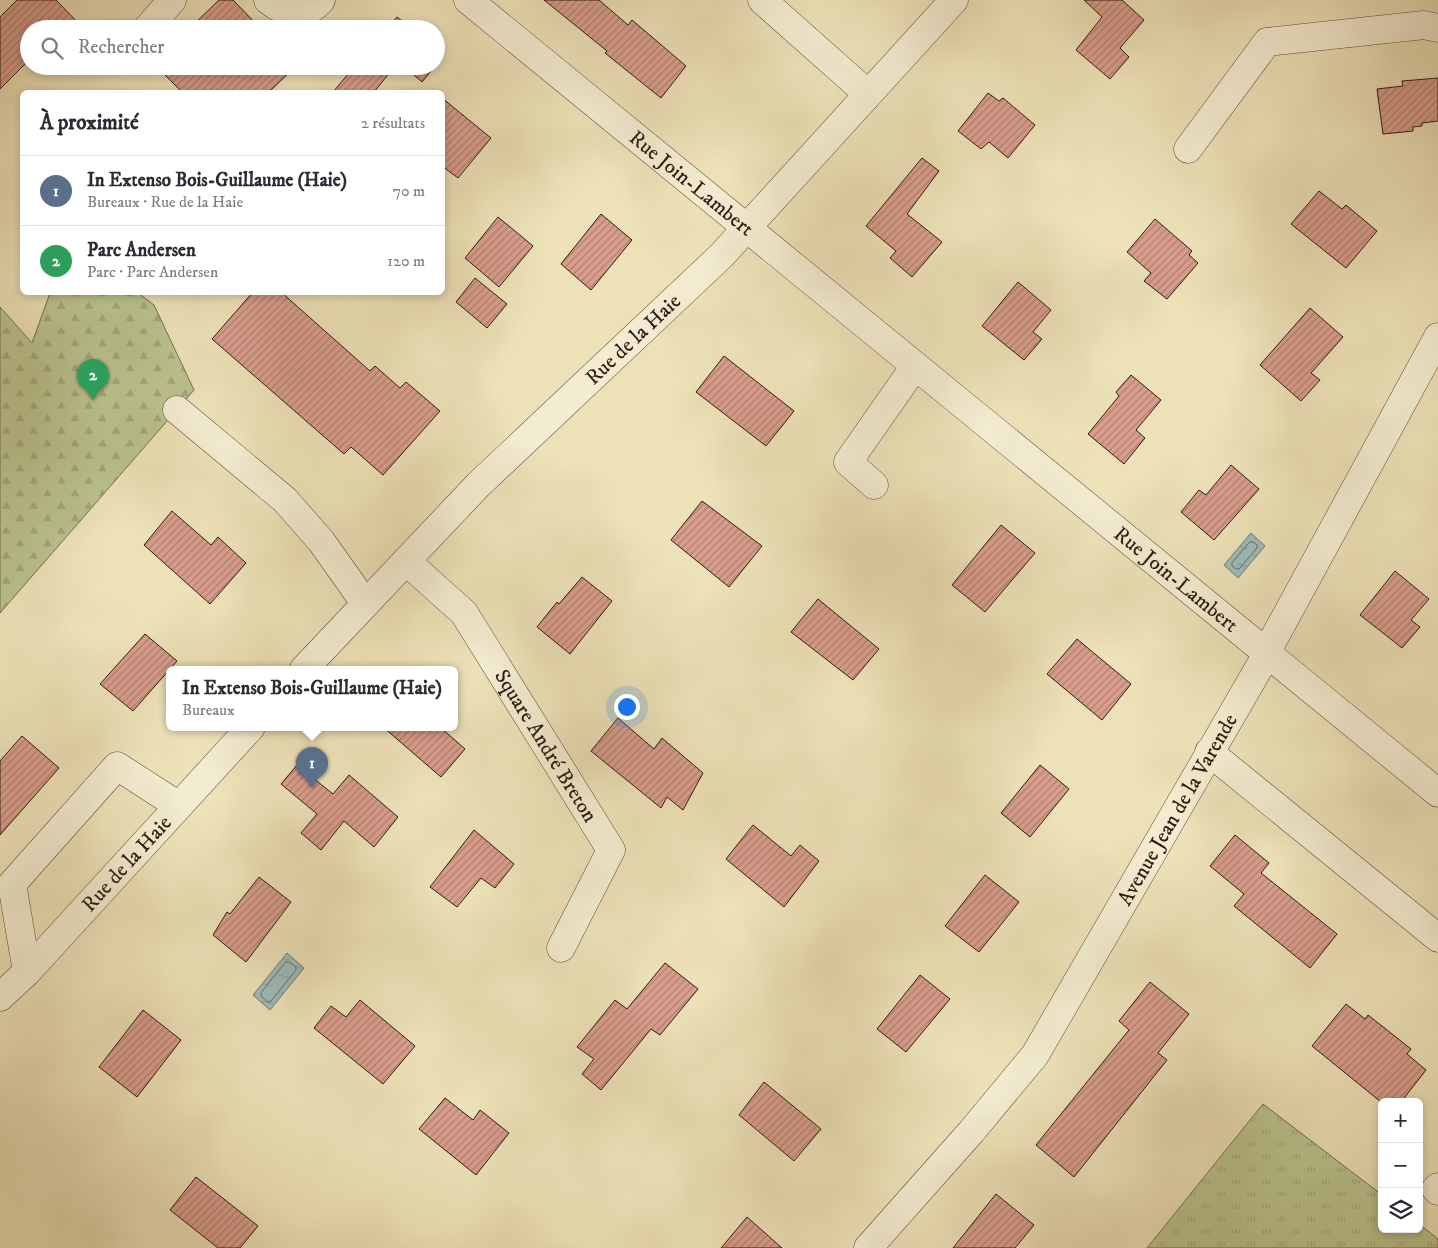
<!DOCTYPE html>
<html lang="fr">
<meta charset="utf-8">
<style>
body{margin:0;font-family:"IM FELL DW Pica",serif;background:#f7f7f7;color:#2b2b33}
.controls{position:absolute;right:15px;bottom:15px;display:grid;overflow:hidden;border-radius:8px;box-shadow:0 2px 8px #0003}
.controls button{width:45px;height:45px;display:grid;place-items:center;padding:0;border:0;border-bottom:1px solid #e1e1e2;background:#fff;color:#2b2b33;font:25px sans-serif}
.you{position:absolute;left:626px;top:706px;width:18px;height:18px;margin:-12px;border:4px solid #fff;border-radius:50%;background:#1a73e8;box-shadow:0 0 0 8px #1a73e833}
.badge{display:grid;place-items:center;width:32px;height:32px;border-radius:50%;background:#8f2418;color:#fff;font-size:16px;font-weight:700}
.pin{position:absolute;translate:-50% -41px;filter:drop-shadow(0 1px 2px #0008)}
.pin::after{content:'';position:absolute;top:26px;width:18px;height:15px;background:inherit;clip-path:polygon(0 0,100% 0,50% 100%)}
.popup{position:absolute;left:166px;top:666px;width:292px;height:65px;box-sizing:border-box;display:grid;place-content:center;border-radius:8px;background:#fff;filter:drop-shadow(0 1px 4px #0005);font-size:16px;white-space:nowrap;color:#7c7c81}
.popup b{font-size:19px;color:#2b2b33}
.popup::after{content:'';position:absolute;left:50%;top:100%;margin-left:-10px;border:10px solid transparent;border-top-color:#fff}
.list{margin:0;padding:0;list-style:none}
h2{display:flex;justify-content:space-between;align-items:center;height:65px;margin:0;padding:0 20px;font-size:21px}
h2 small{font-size:16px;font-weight:400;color:#7c7c81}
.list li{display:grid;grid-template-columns:32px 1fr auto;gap:15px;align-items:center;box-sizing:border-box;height:70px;padding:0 20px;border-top:1px solid #e1e1e2}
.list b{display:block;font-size:19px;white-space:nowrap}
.list p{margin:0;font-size:16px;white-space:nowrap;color:#7c7c81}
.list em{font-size:16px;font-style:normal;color:#7c7c81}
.icon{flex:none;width:28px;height:28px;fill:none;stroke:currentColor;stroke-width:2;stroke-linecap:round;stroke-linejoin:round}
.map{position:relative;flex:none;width:1438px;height:1248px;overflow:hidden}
.search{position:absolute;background:#fff;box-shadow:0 2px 8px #0003;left:20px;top:20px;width:425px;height:55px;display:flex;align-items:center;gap:12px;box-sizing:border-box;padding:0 18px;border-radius:28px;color:#7c7c81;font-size:19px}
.panel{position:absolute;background:#fff;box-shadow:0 2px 8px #0003;left:20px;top:90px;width:425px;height:205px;border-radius:8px}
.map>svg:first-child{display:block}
.grass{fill:url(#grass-tufts);stroke:#736e4f}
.forest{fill:url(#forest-firs);stroke:#736e4f}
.water{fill:url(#water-ripples);stroke:#707b75}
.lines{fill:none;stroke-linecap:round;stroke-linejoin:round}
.shore{stroke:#646b64;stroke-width:1}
.building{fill:url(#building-hatch);stroke:#2c1b11}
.minor-casing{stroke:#5c4c3a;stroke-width:29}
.minor{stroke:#f3ecd0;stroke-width:28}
.labels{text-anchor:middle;stroke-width:4;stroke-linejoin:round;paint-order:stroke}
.street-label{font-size:21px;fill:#2c1b11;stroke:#f3ecd0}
</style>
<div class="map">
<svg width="1438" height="1248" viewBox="0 0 1438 1248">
<defs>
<pattern id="grass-tufts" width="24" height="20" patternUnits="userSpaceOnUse" patternTransform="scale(1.25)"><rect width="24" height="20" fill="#bac28d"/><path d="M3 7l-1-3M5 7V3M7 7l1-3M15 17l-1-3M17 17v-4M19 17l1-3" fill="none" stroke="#a0a679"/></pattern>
<pattern id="forest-firs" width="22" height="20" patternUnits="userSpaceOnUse" patternTransform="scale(1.25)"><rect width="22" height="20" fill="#bac28d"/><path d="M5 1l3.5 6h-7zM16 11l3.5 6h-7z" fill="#a0a679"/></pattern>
<pattern id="water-ripples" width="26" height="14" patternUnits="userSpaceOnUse" patternTransform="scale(1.25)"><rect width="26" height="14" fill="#9dbbb8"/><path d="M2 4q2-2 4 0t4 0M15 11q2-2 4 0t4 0" fill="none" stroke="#87a09d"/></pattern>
<pattern id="building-hatch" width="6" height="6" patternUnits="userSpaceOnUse" patternTransform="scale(1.25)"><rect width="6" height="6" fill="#d99d8c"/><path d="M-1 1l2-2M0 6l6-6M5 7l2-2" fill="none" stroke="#b07f71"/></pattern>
</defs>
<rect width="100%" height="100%" fill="#ede1b7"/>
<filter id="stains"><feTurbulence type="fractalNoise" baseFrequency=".004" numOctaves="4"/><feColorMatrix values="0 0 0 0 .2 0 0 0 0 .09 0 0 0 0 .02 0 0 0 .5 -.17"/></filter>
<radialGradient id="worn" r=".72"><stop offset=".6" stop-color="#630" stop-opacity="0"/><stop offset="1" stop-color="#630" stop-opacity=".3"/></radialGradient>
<path class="grass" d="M 1263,1104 L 1382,1195 L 1382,1229 L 1419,1229 L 1419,1224 L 1438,1239 L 1438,1248 L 1147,1248 Z"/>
<path class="forest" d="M 50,293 L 138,293 L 154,305 L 194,390 L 0,613 L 0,307 L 32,343 Z"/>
<path class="water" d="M 1251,533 L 1265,546 L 1238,578 L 1224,565 Z
M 287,953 L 304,968 L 270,1010 L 253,995 Z"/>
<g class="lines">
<path class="shore" d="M 1250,542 L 1253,542 L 1257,545 L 1257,548 L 1239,569 L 1236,569 L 1232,566 L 1232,563 Z
M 286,962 L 289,962 L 296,967 L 296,970 L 271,1001 L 268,1002 L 261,996 L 261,993 Z"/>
</g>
<path class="building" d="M 17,0 L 56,0 L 84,29 L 29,29 L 29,60 L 0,89 L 0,17 Z
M 219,0 L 233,0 L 261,29 L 189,29 Z
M 544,0 L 599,0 L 628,25 L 632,20 L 686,66 L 661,98 L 605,53 L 607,51 Z
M 1084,0 L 1122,0 L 1144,20 L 1120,48 L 1129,57 L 1110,79 L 1076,50 L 1102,17 Z
M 397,17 L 412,29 L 387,29 Z
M 156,66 L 296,66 L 269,92 L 182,92 Z
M 355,66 L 395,66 L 374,92 L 333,92 Z
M 404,66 L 435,66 L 422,82 Z
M 1438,78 L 1438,121 L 1422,123 L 1422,126 L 1413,127 L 1413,131 L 1383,134 L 1377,89 L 1403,86 L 1402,81 Z
M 988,93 L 999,101 L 1003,98 L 1035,125 L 1008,158 L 989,142 L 981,149 L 958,131 Z
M 442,98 L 491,138 L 458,178 L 442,166 Z
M 922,158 L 939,171 L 907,214 L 942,242 L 912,277 L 890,258 L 896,251 L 866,226 Z
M 1319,191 L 1342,209 L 1346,205 L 1377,231 L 1346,268 L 1291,224 Z
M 601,214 L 632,240 L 591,290 L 561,264 Z
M 498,217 L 533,246 L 499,287 L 465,258 Z
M 1155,219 L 1192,251 L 1189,255 L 1198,263 L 1167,299 L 1144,281 L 1151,273 L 1127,252 Z
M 475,278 L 507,304 L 487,328 L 456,302 Z
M 1018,282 L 1051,310 L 1033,332 L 1042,339 L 1024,360 L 982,326 Z
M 253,292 L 281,292 L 370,371 L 375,366 L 400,388 L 406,382 L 440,411 L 383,475 L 351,447 L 344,454 L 212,339 Z
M 1310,308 L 1343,337 L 1311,373 L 1320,380 L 1301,401 L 1260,365 Z
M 724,356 L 794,411 L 766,446 L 696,392 Z
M 1131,375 L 1161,400 L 1136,430 L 1145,438 L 1124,464 L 1088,434 L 1119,396 L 1116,392 Z
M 1231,465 L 1259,489 L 1214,540 L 1181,512 L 1199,490 L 1206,495 Z
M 702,501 L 762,546 L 729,587 L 671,540 Z
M 172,511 L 211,545 L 218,537 L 246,563 L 210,604 L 144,545 Z
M 1001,525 L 1035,553 L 985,612 L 952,585 Z
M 1395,571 L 1429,599 L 1411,620 L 1420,627 L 1402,648 L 1360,615 Z
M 582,577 L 612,601 L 570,654 L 537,627 L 557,602 L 559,604 Z
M 818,599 L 879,649 L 853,680 L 791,632 Z
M 145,634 L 177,661 L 133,711 L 100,684 Z
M 1077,639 L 1131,684 L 1102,720 L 1047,674 Z
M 618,718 L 654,749 L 662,738 L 703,773 L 683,810 L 667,797 L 661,808 L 591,751 Z
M 383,727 L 440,727 L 465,749 L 441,777 Z
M 22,736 L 59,768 L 0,835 L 0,761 Z
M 297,765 L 333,794 L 349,775 L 398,817 L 374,847 L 344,821 L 321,850 L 301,833 L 317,814 L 281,784 Z
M 1040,765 L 1069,789 L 1030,837 L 1001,813 Z
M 753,825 L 791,856 L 800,845 L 819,861 L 784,907 L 726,859 Z
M 474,830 L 514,864 L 495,888 L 481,878 L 457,907 L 430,887 Z
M 1235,835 L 1269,863 L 1261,873 L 1337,934 L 1310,968 L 1234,906 L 1244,894 L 1210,866 Z
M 985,875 L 1019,902 L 979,952 L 945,926 Z
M 259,877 L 291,902 L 246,962 L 213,935 L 227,912 L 230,914 Z
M 665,963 L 698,989 L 660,1035 L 651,1029 L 601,1090 L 582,1074 L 594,1059 L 577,1047 L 615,1000 L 627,1009 Z
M 920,975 L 950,999 L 906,1052 L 877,1029 Z
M 1150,982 L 1189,1014 L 1158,1053 L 1167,1060 L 1074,1177 L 1036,1145 L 1129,1030 L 1119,1021 Z
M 360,1000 L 415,1046 L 383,1084 L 314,1028 L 331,1006 L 346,1017 Z
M 1346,1004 L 1365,1019 L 1368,1015 L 1411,1049 L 1407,1054 L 1426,1070 L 1401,1102 L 1381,1102 L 1312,1046 Z
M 143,1010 L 181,1040 L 137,1097 L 99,1067 Z
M 764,1082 L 821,1129 L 794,1161 L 739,1115 Z
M 445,1098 L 473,1120 L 480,1110 L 509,1133 L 476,1175 L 419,1129 Z
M 196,1177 L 258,1226 L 240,1248 L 218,1248 L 170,1210 Z
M 996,1194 L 1034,1225 L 1015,1248 L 953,1248 Z
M 747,1217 L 782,1248 L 721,1248 Z"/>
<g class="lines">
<g class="minor-casing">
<g id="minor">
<path d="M 268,0 C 284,14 307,17 321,0"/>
<path id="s1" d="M 468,0 L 1438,793"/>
<path d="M 762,0 L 868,94"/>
<path d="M 147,29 L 172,0"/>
<path d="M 1188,149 L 1267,42 L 1424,25 L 1438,28"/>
<path d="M 177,410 L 285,500 L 321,541 L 365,603"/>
<path d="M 874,485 L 848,462 L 915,366"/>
<path id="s2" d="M 406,561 L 464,613 L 611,850 L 561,948"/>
<path id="s3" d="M 304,669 L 478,485 L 722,255 L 954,0"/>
<path d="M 1209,752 L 1438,938"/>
<path d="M 27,972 L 12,884 L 117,766 L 179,806"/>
<path id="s4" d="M 0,997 L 27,972 L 251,727"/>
<path d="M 1438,1187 L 1436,1189 L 1438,1191"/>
<path id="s5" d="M 868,1248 L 971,1132 L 1035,1055 L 1267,654 L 1273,640 L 1438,337"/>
</g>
</g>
<use href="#minor" class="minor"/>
</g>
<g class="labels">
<g class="street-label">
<text dy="7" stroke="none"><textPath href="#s1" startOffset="289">Rue Join-Lambert</textPath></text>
<text dy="7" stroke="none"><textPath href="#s3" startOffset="466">Rue de la Haie</textPath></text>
<text dy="7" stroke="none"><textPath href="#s1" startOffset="915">Rue Join-Lambert</textPath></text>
<text dy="7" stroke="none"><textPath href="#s2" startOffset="234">Square André Breton</textPath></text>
<text dy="7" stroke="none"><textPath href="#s5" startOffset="539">Avenue Jean de la Varende</textPath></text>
<text dy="7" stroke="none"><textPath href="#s4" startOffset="184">Rue de la Haie</textPath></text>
</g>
</g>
<rect width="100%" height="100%" filter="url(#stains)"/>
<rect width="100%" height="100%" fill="url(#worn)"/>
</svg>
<div class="controls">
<button>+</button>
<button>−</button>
<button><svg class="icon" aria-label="layers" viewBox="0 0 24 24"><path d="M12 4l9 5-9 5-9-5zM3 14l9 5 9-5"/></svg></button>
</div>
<div class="you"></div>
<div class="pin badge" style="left:312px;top:788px;background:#5c6f8a">1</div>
<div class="popup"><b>In Extenso Bois-Guillaume (Haie)</b>Bureaux</div>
<div class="pin badge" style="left:93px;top:400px;background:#2e9e5b">2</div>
<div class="search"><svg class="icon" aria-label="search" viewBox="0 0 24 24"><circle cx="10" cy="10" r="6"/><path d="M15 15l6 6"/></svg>Rechercher</div>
<section class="panel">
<h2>À proximité<small>2 résultats</small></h2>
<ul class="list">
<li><span class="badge" style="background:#5c6f8a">1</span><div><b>In Extenso Bois-Guillaume (Haie)</b><p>Bureaux · Rue de la Haie</p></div><em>70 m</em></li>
<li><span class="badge" style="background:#2e9e5b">2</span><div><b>Parc Andersen</b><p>Parc · Parc Andersen</p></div><em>120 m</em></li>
</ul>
</section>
</div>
